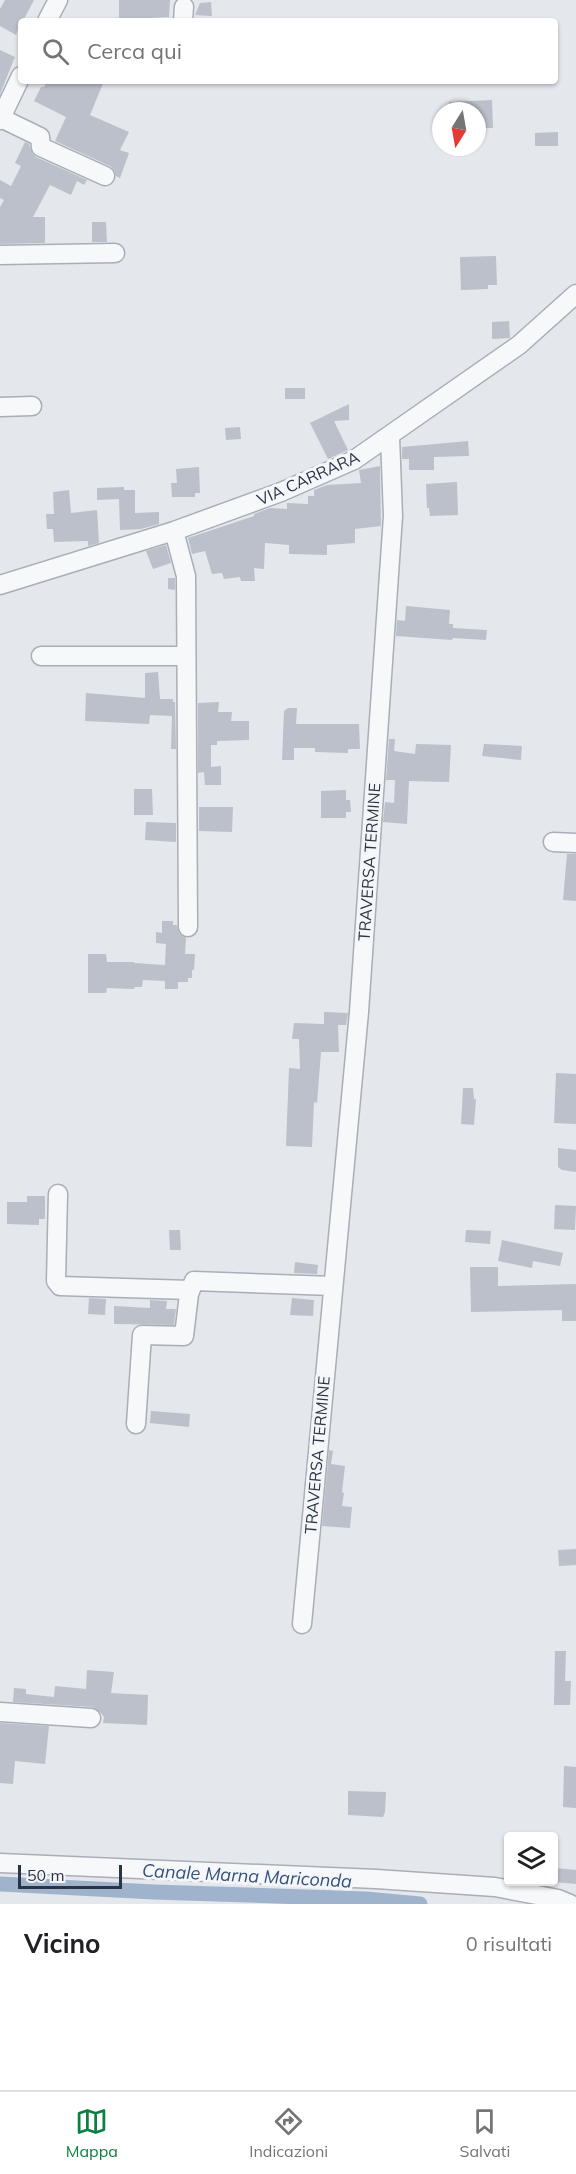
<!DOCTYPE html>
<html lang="it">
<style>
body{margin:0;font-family:Mulish,sans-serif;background:#f6f6f6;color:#202124}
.controls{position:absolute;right:18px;bottom:18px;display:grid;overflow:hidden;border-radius:6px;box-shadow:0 2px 4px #0004}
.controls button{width:54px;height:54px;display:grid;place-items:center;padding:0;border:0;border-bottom:2px solid #e0e0e0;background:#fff;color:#202124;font:30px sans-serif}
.compass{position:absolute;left:432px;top:102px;width:54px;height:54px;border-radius:50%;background:#fff;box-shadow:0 2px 4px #0004;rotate:191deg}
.scale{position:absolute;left:18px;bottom:15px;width:104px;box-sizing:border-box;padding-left:6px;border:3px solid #2b3445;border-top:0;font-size:16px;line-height:21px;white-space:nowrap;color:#2b3445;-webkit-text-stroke:4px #f4f6f9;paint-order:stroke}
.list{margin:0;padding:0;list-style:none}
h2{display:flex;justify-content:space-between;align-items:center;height:78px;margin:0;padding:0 24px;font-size:26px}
h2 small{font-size:20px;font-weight:400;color:#757577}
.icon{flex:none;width:33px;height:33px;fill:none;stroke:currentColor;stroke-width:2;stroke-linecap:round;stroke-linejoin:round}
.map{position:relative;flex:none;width:576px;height:1904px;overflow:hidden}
.search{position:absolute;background:#fff;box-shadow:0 2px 4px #0004;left:18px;right:18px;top:18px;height:66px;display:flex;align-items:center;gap:15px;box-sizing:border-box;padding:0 21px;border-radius:6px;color:#757577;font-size:22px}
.sheet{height:186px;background:#fff}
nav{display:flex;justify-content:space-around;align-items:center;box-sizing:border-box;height:84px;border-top:2px solid #e0e0e0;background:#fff;font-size:16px;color:#757577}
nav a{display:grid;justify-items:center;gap:3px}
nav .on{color:#0b8043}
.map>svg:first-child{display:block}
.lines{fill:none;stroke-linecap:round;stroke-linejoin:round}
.canal{stroke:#9fb4cc;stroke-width:15}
.building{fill:#bbc0ca}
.minor-casing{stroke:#a9aeb7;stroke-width:21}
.minor{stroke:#f7f8fa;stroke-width:18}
.labels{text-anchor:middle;stroke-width:6;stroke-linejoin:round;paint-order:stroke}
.street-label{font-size:16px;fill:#2b3445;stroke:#f4f6f9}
.water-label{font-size:18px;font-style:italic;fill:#34527a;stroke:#f4f6f9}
</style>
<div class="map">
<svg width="576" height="1904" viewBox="0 0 576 1904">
<rect width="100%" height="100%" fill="#e4e7ec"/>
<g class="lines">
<path class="canal" d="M 0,1884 L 154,1892 L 366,1899 L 420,1904"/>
</g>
<path class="building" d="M 5,0 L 34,0 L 23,21 L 21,21 L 16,35 L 0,26 L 0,9 Z
M 119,0 L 170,0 L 169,17 L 149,18 L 149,21 L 119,21 Z
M 211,2 L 212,16 L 195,15 L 200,3 Z
M 0,50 L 15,57 L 0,94 Z
M 47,81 L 104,81 L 90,115 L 129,132 L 120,150 L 129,153 L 120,178 L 116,176 L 114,170 L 110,166 L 55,141 L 66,117 L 34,101 L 41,87 L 44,87 Z
M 492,100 L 493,128 L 477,128 L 477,111 L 449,111 L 449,102 Z
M 558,132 L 558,146 L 535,146 L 535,133 Z
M 25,142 L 29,144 L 32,153 L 36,157 L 87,180 L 84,185 L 77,181 L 71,195 L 50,185 L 33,217 L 45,217 L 45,243 L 0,244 L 0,207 L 4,200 L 0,198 L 0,180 L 11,186 L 21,166 L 15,163 Z
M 92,222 L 106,222 L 107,242 L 92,242 Z
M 496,256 L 497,285 L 488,285 L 488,289 L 461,290 L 460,257 Z
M 509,321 L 510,338 L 492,339 L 492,322 Z
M 285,388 L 305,388 L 305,399 L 285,399 Z
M 349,404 L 349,420 L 334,421 L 348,450 L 328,459 L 310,423 Z
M 240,427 L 241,439 L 226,440 L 225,428 Z
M 468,441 L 469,456 L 434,457 L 434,470 L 409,470 L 409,459 L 402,459 L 402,447 Z
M 380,466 L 381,526 L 355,529 L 355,543 L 327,545 L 327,555 L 289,554 L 289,545 L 265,543 L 264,569 L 254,568 L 255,581 L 241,581 L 240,577 L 224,579 L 222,573 L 212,574 L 205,551 L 192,554 L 188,538 L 254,516 L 254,514 L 270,508 L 287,509 L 287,503 L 308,504 L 308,496 L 314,496 L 314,490 L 327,485 L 361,483 L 359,470 Z
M 199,467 L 200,493 L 195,493 L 195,497 L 172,497 L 171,483 L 177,483 L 176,469 Z
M 457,482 L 458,515 L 430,516 L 429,508 L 427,508 L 426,484 Z
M 124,487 L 124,490 L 135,490 L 135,513 L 159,512 L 159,524 L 141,529 L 120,530 L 119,499 L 97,500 L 97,488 Z
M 69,490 L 71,513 L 97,510 L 99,543 L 88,546 L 88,541 L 54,542 L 53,529 L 47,529 L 46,514 L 54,514 L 53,492 Z
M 166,545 L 171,563 L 153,569 L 146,551 Z
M 168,578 L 175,578 L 175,590 L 168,589 Z
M 406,606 L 450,610 L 449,624 L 453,624 L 453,628 L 487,630 L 486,640 L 453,638 L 452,640 L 396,636 L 397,620 L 405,621 Z
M 158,672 L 160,699 L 173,699 L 173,702 L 175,702 L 176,749 L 171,749 L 172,716 L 150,715 L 149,724 L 85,721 L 86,693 L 145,698 L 145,673 Z
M 219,702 L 218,712 L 232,712 L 231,721 L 249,721 L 249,740 L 217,741 L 217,745 L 211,745 L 211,767 L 221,766 L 221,785 L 205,785 L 204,772 L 198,773 L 198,703 Z
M 288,708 L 297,708 L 296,724 L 359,724 L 360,749 L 348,749 L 348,753 L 315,752 L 315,748 L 294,748 L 294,760 L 282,760 L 284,711 Z
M 389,739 L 395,739 L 394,751 L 415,754 L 416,744 L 451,745 L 449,782 L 409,781 L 407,824 L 383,822 L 385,802 L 394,803 L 395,780 L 386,780 Z
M 484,744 L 522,746 L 521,760 L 482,756 Z
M 134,789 L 152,789 L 153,815 L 134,815 Z
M 346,790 L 346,800 L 350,800 L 351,812 L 346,812 L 346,818 L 321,818 L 321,791 Z
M 199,807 L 233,807 L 232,832 L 199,831 Z
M 146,822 L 176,823 L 176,842 L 145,840 Z
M 567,854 L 576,854 L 576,901 L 563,900 Z
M 162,921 L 173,921 L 173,925 L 177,925 L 179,933 L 186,938 L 185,954 L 195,954 L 194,970 L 192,970 L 192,978 L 188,978 L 188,982 L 178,982 L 178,989 L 165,989 L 165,981 L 143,980 L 142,987 L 135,987 L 134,989 L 107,988 L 106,993 L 88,993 L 88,954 L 106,954 L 107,962 L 134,962 L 134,963 L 165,965 L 166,944 L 156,943 L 156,932 L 162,933 Z
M 324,1012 L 348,1013 L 346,1025 L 338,1025 L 339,1052 L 321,1052 L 317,1103 L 314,1102 L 312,1147 L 286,1146 L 289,1068 L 300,1069 L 299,1039 L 292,1039 L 294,1023 L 324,1024 Z
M 556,1073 L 576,1074 L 576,1124 L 554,1123 Z
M 463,1088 L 473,1088 L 474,1099 L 476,1099 L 474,1125 L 461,1124 Z
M 558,1148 L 576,1150 L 576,1172 L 562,1170 L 558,1167 Z
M 27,1196 L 45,1196 L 45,1219 L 39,1219 L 39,1225 L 7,1224 L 7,1202 L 27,1202 Z
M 555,1205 L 576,1206 L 575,1230 L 554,1229 Z
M 169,1230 L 180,1230 L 181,1250 L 170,1250 Z
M 466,1230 L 491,1231 L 490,1244 L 465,1242 Z
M 502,1240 L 563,1253 L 560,1266 L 533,1261 L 532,1268 L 498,1261 Z
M 295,1262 L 318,1265 L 317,1274 L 294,1273 Z
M 470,1267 L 498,1267 L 498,1286 L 576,1284 L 576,1321 L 562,1321 L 562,1310 L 471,1312 Z
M 89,1298 L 106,1299 L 105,1315 L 88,1314 Z
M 292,1298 L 314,1300 L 313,1316 L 290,1315 Z
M 150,1300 L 167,1301 L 166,1309 L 176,1309 L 174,1325 L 114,1324 L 114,1306 L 150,1308 Z
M 151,1411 L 190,1414 L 189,1427 L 150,1423 Z
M 329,1450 L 333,1451 L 331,1464 L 345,1466 L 342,1492 L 344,1493 L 342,1506 L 352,1507 L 350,1528 L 322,1526 Z
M 576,1549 L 576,1565 L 559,1566 L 558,1550 Z
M 555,1651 L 566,1651 L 565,1681 L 571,1681 L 570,1705 L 554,1705 Z
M 87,1670 L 114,1672 L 111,1693 L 148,1695 L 147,1725 L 103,1723 L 104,1717 L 101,1713 L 92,1707 L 13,1702 L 14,1688 L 26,1689 L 26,1694 L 54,1697 L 55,1686 L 86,1689 Z
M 0,1723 L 49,1726 L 45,1764 L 15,1761 L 13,1784 L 0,1783 Z
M 564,1766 L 576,1767 L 576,1808 L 563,1807 Z
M 348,1791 L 386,1792 L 385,1812 L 383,1817 L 348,1815 Z
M 555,1868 L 576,1870 L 576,1884 L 554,1882 Z"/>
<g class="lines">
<g class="minor-casing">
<path id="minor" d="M 47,21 L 58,0
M 183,21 L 184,7
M 1,118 L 40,137 L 41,147 L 105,176
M 0,120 L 21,76
M 0,255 L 115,253
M 0,407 L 32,406
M 174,531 L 186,576 L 188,927
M 0,585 L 174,531 L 281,492 L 354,460 L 519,345 L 576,294
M 41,656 L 186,656
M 553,842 L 576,843
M 58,1194 L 56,1281 L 60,1286 L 190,1290
M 136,1424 L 142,1335 L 184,1336 L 189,1294 L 194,1281 L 333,1286
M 302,1624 L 359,1012 L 393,516 L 390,437
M 0,1712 L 91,1718
M 0,1863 L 376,1879 L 495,1887 L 558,1899 L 570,1904"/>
</g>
<use href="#minor" class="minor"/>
</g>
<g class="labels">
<g class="street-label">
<text transform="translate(308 478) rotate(-24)" y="6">VIA CARRARA</text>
<text transform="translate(369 862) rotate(-86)" y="6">TRAVERSA TERMINE</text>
<text transform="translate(317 1455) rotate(-85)" y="6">TRAVERSA TERMINE</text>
</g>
<g class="water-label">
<text transform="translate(247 1876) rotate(3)" y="6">Canale Marna Mariconda</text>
</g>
</g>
</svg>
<div class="controls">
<button><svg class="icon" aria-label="layers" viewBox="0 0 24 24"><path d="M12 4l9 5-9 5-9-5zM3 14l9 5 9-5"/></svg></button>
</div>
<svg class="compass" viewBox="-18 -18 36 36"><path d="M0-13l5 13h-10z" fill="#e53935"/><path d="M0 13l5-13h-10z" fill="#757577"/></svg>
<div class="scale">50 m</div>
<div class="search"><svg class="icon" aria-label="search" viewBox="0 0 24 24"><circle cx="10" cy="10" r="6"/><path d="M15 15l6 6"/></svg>Cerca qui</div>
</div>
<section class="sheet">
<h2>Vicino<small>0 risultati</small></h2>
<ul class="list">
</ul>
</section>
<nav>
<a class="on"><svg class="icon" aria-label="map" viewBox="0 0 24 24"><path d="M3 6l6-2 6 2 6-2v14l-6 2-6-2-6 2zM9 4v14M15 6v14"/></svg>Mappa</a>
<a><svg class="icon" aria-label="directions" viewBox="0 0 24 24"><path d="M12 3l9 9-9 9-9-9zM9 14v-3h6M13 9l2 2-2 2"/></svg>Indicazioni</a>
<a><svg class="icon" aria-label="saved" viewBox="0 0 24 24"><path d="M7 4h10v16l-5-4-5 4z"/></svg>Salvati</a>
</nav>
